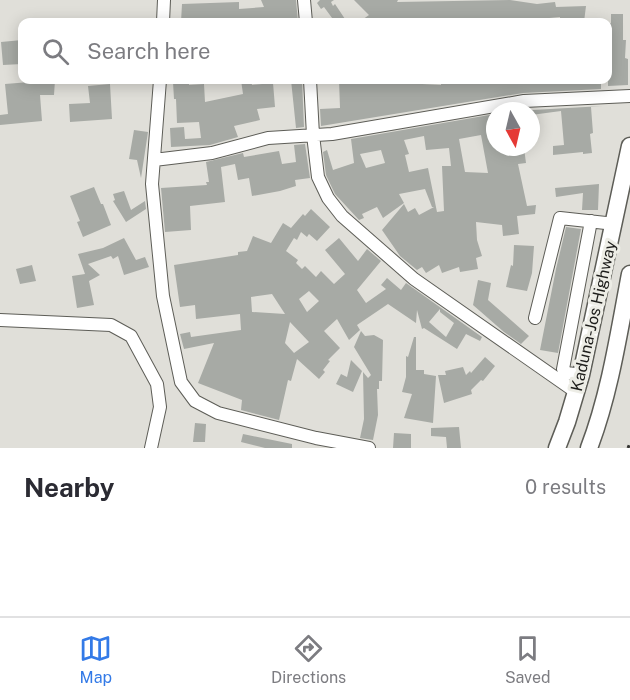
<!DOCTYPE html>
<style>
body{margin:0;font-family:"Public Sans",sans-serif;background:#f2f2f3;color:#2b2b33}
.compass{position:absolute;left:486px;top:102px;width:54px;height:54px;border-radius:50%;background:#fff;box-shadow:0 3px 15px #0003;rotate:172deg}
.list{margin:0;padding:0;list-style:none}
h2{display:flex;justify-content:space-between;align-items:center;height:78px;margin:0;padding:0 24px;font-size:26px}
h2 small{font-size:20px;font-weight:400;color:#7c7c81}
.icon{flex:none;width:33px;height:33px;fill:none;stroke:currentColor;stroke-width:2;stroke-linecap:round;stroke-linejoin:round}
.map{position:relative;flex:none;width:630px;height:448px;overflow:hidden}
.search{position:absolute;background:#fff;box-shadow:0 3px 15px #0003;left:18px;right:18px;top:18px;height:66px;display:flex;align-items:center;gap:15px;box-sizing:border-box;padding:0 21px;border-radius:12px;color:#7c7c81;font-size:22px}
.sheet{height:168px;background:#fff}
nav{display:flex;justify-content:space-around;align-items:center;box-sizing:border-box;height:84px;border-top:2px solid #e1e1e2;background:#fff;font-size:16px;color:#7c7c81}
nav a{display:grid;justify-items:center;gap:3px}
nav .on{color:#337ae7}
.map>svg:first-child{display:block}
.building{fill:#a7aaa5;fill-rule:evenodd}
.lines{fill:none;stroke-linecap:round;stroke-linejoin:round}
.minor-casing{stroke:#5d5d57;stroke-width:14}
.highway-casing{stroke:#5d5d57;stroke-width:19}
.minor{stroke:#fff;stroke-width:12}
.highway{stroke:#fff;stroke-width:16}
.rail{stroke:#353532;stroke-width:3;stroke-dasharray:3 6;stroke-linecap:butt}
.labels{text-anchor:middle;stroke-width:6;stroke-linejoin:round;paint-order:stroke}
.street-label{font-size:16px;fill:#1d1d1b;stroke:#edede6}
</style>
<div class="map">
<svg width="630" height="448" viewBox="0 0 630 448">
<rect width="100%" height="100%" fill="#e0dfd9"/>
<path class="building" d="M 261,0 L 296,0 L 298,22 L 181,22 L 182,4 L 239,2 L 239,9 L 264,7 Z
M 320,0 L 334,0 L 331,2 L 333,6 L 335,4 L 347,22 L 335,22 L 324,7 L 321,9 L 317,3 Z
M 354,0 L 398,0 L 397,2 L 510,0 L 537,4 L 555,2 L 556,7 L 586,6 L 584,22 L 560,22 L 560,17 L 539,19 L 538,22 L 359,22 L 369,15 Z
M 611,14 L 623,14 L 623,40 L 626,40 L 625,58 L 628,59 L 628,85 L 608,86 L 608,23 L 611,23 Z
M 22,40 L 22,64 L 3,65 L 1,42 Z
M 55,80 L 54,95 L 40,95 L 42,121 L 0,125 L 0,115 L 8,114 L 5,84 Z
M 241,80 L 251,80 L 252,85 L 273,83 L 275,107 L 257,109 L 260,120 L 234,126 L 238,137 L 210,145 L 171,147 L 170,128 L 184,127 L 185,139 L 201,138 L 199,122 L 177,123 L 176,99 L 174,99 L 173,82 L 189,82 L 189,85 L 204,84 L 205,102 L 243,94 Z
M 291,80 L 302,80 L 304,127 L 296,128 Z
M 339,80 L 422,80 L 422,84 L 441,85 L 441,82 L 466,80 L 601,80 L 601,89 L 523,93 L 321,126 L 320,109 L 340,108 Z
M 110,84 L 112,119 L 70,122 L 69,104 L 90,103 L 88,86 Z
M 603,106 L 591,107 L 593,133 L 590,134 L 592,153 L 583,154 L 583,152 L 553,155 L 553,146 L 564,145 L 561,111 L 531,115 L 531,111 L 515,111 Z
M 495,114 L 495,147 L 511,147 L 512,150 L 524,148 L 526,163 L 518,164 L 527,206 L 536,205 L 535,214 L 517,216 L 519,234 L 503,236 L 502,225 L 476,222 L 477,240 L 482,256 L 476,258 L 478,269 L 460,272 L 459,267 L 442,273 L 439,265 L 426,273 L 422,267 L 417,270 L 400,256 L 382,230 L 404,204 L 408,212 L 415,208 L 419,215 L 434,207 L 432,207 L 425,189 L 399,194 L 404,203 L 383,218 L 377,207 L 362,214 L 364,218 L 359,220 L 335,194 L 326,175 L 323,152 L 327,150 L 333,170 L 354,163 L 351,139 ZM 481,135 L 488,173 L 465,172 L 459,139 ZM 424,136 L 426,150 L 449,148 L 451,166 L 442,166 L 444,211 L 437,212 L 428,168 L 409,172 L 405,155 L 409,154 L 404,140 ZM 381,150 L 385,163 L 366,168 L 360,154 Z
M 134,130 L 148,132 L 141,178 L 137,160 L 129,159 Z
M 305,144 L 310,178 L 295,180 L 296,186 L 280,191 L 252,196 L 249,178 L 238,180 L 235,164 L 221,167 L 225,202 L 190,206 L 191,230 L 165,232 L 161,188 L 207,185 L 206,182 L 209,182 L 206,162 L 243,153 L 244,157 L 279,151 L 282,164 L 296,162 L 294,145 Z
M 599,184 L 598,210 L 582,210 L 583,193 L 556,197 L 555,188 Z
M 94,187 L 101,204 L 103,204 L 111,225 L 83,237 L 77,222 L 80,221 L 70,196 Z
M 124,191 L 131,210 L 145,201 L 146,209 L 126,222 L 113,201 L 115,200 L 113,194 Z
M 311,209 L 330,227 L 317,241 L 309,234 L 307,237 L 301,232 L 297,240 L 294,238 L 286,251 L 298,260 L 296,263 L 302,269 L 305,266 L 316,277 L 321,271 L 334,284 L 345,274 L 325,250 L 339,238 L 358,261 L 367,249 L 381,261 L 357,290 L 366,303 L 386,289 L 381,285 L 387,278 L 401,290 L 406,283 L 482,337 L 480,341 L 466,334 L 457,349 L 424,328 L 422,329 L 417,310 L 416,323 L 388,304 L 357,325 L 360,330 L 349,340 L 337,319 L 324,331 L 340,348 L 328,360 L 330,361 L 323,370 L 325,372 L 319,379 L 297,359 L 291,381 L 288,380 L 279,420 L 241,410 L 242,400 L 198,383 L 214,343 L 184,349 L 180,334 L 190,332 L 191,337 L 241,330 L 240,314 L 196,319 L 195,305 L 180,307 L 174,265 L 238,255 L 238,252 L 247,251 L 253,236 L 271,243 L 283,223 L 291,228 L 303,214 L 305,216 ZM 309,291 L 319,301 L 307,312 L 299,299 ZM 272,294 L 285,314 L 252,312 L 251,297 ZM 440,309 L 440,312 L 454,323 L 446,337 L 429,322 ZM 290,322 L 309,342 L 294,353 L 285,343 Z
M 566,227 L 581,229 L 558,353 L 540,350 L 556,269 Z
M 124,238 L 136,260 L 145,257 L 149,267 L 124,275 L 118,256 L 113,259 L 111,256 L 88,264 L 100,275 L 89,281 L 94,305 L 77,308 L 72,276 L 85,274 L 78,254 L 103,248 Z
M 514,245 L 534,246 L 532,273 L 527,291 L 506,287 L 511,265 L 513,266 Z
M 32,265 L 36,281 L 20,284 L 16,269 Z
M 478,280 L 491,283 L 488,300 L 529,336 L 521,344 L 504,332 L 473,305 Z
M 361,331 L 365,336 L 374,335 L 383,340 L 382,381 L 379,381 L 379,389 L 377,389 L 378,415 L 373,440 L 360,438 L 364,419 L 363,372 L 368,378 L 371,375 L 354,347 Z
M 414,337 L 416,337 L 416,370 L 424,370 L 424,374 L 436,376 L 433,423 L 404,418 L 412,394 L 402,392 L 406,377 L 406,356 L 408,357 Z
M 485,357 L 495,366 L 483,381 L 481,380 L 471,390 L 472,394 L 444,403 L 438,375 L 446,375 L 445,371 L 463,367 L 466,375 L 470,371 L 471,373 Z
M 351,360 L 362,371 L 353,392 L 336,384 L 341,374 L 347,377 Z
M 195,423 L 206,424 L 205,442 L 193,442 Z
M 459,427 L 461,448 L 447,448 L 446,437 L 431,436 L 431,428 Z
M 394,433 L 411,434 L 411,448 L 393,448 Z
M 243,434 L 292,444 L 292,448 L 265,448 L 241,442 Z"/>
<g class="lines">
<g class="minor-casing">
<path id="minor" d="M 304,0 L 306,22
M 163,22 L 164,0
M 160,80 L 152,184 L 163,296 L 181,382 L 195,401 L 218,413 L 316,438 L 369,448
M 310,80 L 313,135 L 318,177 L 328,198 L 342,216 L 414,279 L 576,392
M 154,160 L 212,153 L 268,138 L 332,134 L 524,101 L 630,96
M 535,318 L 560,218 L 615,224
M 0,320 L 111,325 L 131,336 L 157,384 L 160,407 L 151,448
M 581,375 L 567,373 L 563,369 L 591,221"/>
</g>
<g class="highway-casing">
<path id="highway" d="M 557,448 L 567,422 L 581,375 L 630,146
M 589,448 C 610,393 619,332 630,274"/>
</g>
<use href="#minor" class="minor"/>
<use href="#highway" class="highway"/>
<path class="rail" d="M 628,448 L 630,443"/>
</g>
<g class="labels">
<g class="street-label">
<text transform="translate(593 316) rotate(-77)" y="6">Kaduna-Jos Highway</text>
</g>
</g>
</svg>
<svg class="compass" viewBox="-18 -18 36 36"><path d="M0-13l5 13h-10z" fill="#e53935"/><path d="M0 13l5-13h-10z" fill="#7c7c81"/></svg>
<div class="search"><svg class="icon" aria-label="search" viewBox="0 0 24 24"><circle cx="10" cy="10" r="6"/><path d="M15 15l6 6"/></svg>Search here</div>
</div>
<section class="sheet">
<h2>Nearby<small>0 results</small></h2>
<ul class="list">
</ul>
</section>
<nav>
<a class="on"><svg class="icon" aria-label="map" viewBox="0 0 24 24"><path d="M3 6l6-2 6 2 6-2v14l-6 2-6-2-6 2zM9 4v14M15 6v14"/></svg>Map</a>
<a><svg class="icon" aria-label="directions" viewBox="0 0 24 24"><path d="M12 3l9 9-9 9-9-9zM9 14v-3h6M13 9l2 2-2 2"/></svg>Directions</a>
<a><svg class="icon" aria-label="saved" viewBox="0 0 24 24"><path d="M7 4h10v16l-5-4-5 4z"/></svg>Saved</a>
</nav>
